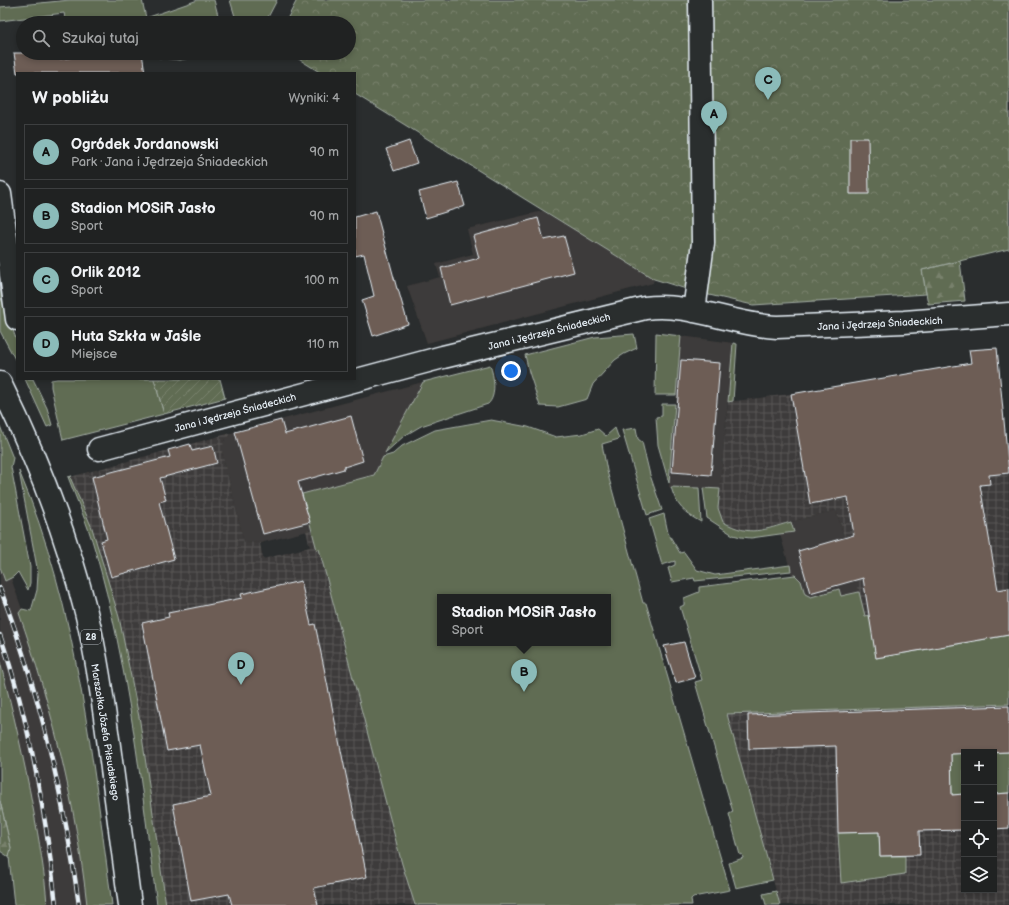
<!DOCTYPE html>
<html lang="pl">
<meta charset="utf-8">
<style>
body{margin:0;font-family:"Balsamiq Sans",sans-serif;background:#282a2a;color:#f1f3f6}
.controls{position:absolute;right:12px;bottom:12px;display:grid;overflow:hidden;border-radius:0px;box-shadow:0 2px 6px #0003}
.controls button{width:36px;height:36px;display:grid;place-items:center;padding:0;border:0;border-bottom:1px solid #3d3f40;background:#202222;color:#f1f3f6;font:20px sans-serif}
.you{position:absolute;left:511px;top:371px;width:14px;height:14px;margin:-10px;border:3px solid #fff;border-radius:50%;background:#1a73e8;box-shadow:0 0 0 6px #1a73e833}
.badge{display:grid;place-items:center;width:26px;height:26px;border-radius:50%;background:#8bbbb9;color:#111;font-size:13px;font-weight:700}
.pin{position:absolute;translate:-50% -33px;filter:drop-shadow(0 1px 2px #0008)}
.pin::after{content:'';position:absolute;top:21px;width:14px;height:12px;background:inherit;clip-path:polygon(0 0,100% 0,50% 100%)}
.popup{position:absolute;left:437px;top:594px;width:174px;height:52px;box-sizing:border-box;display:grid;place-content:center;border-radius:0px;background:#202222;filter:drop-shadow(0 1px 3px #0005);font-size:13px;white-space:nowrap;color:#a2a4a5}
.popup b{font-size:15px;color:#f1f3f6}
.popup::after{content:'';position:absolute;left:50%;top:100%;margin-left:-8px;border:8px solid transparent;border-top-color:#202222}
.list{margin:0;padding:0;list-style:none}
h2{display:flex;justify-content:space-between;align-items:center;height:52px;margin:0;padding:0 16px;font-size:17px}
h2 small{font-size:13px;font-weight:400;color:#a2a4a5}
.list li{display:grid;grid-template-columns:26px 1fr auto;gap:12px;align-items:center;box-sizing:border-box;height:56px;margin:0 8px 8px;padding:0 8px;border:1px solid #3d3f40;border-radius:0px}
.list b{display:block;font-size:15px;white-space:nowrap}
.list p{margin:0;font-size:13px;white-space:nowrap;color:#a2a4a5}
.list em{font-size:13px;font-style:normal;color:#a2a4a5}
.icon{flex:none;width:22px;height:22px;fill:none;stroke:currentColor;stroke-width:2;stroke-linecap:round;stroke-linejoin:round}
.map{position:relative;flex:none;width:1009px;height:905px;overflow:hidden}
.search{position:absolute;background:#202222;box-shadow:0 2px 6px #0003;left:16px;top:16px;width:340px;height:44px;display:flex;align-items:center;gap:10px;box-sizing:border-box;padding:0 14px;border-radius:22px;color:#a2a4a5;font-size:15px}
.panel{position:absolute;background:#202222;box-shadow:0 2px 6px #0003;left:16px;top:72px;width:340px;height:308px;border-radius:0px}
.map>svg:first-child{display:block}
.built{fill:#3e3b3a}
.industrial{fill:url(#industrial-grid);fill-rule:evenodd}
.grass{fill:#616c53;stroke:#a4aea6;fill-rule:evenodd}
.forest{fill:url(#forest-firs);stroke:#a4aea6}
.park{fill:url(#park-crowns);stroke:#a4aea6}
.garden{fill:url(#garden-furrows);stroke:#a4aea6}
.building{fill:#6d5d55;stroke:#e8f1f8}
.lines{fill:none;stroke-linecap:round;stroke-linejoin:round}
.minor-casing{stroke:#e8f1f8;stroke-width:25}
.primary-casing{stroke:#e8f1f8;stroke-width:25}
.minor{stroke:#2a2d2e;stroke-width:22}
.primary{stroke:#2a2d2e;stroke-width:22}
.rail-casing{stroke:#e8f1f8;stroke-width:4.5}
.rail{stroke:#2a2d2e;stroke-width:3;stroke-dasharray:9;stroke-linecap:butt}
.labels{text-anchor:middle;stroke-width:4;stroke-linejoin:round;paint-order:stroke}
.shield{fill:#2a2d2e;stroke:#afb6bb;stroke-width:1}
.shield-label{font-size:9px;font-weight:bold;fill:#e8f1f8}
.street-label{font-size:10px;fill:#e8f1f8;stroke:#2a2d2e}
</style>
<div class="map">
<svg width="1009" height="905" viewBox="0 0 1009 905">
<defs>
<pattern id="industrial-grid" width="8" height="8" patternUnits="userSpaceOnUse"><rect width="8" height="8" fill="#3e3b3a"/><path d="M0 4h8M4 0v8" fill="none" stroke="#5a5857"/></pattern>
<pattern id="forest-firs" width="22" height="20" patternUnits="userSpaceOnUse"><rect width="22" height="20" fill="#616c53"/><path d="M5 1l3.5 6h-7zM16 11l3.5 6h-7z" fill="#78816c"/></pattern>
<pattern id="park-crowns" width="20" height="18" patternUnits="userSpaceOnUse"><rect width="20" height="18" fill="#616c53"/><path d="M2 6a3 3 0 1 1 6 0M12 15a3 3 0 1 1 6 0" fill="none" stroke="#78816c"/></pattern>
<pattern id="garden-furrows" width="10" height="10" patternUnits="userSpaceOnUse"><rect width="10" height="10" fill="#616c53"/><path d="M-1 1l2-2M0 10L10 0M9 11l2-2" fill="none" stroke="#78816c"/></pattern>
</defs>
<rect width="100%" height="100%" fill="#2a2d2e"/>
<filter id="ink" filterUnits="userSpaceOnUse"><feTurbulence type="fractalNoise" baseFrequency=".025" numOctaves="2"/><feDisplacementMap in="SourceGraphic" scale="8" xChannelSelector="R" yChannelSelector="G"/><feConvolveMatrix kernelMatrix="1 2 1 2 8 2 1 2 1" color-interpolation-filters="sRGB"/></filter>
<g filter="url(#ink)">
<path class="built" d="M 543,211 L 654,279 L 653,283 L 427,343 L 407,286 L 440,277 L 436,264 L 473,254 L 467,229 Z
M 681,336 L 733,343 L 720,489 L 669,487 Z
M 423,382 L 374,475 L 302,494 L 312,530 L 260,543 L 244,542 L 222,453 L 222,445 L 226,437 L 231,433 Z
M 836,510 L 847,546 L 850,546 L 859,592 L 841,597 L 839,589 L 811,597 L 805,594 L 801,581 L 795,575 L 792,576 L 780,534 L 794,532 L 791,522 Z
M 0,547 L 37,652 L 62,741 L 96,905 L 33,905 L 0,735 Z"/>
<path class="industrial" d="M 791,394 L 892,501 L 990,484 L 989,475 L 1009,473 L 1009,905 L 780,905 L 727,714 L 881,678 L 857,587 L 850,546 L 847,546 L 836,510 L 752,532 L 744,531 L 723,522 L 718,508 L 728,402 ZM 964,752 L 994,752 L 994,890 L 964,890 Z
M 231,433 L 224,440 L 222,453 L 244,542 L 260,543 L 263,559 L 310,547 L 306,531 L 312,530 L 317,550 L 319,549 L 402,864 L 415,905 L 166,905 L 140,722 L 119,617 L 92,528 L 70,477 Z"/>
<path class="grass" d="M 70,0 L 142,0 L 146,18 L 198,0 L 214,0 L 220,23 L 66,23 L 64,13 L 0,21 L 0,7 Z
M 230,0 L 277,0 L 265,23 L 237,23 Z
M 153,53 L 214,53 L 180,60 L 153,57 Z
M 0,288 L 2,301 L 17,341 L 17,363 L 0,331 Z
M 656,333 L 681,336 L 676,395 L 655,395 Z
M 634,334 L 637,348 L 624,354 L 615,360 L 593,384 L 587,399 L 558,407 L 540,406 L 529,372 L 525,355 L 595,337 Z
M 733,343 L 737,344 L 733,401 L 728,402 Z
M 490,365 C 494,376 497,396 488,404 L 421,426 L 404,436 L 385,453 L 423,382 Z
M 25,379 L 33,379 L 47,408 L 52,425 L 47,427 Z
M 57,379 L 154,379 L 164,414 L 63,440 L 51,387 L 51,380 Z
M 662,404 L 675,404 L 669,483 L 658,445 L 656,417 L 662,416 Z
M 491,420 L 528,427 L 556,437 L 582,434 L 598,429 L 606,436 L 615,428 L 619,439 L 602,444 L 607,471 L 643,603 L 646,603 L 730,890 L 693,897 L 691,899 L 692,905 L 415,905 L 402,864 L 319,549 L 317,550 L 302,494 L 374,475 L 383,457 L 393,454 L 402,446 L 435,430 ZM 440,597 L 608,597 L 608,643 L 440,643 Z
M 0,426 L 13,458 L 11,467 L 30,567 L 30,583 L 28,590 L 18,572 L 13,577 L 5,581 L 0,567 Z
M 636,428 L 638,439 L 642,442 L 650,475 L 662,510 L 647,515 L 622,430 Z
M 19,471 C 78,609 92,758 112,905 L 87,905 C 76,805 52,707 19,613 L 22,609 L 31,611 L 37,590 L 38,573 Z
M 72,476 L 70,477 L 92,528 L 119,617 L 140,722 L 166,905 L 157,905 C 141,786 129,666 95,550 C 88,525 77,501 68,477 Z
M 671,487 L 699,488 L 701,522 C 684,513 676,505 671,487 Z
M 703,488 L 720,489 L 718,508 L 723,522 C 751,537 762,530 791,522 L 794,532 L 751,538 L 741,537 L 733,535 L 707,518 Z
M 664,514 L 668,533 L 680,553 L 684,552 L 697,570 L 715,575 L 790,565 L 791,571 L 695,581 L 694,578 L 672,582 L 668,568 L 675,565 L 675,561 L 662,565 L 649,519 Z
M 795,575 L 801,581 L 805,594 L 811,597 L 839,589 L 841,596 L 859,592 L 865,616 L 870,615 L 876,658 L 1009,635 L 1009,704 L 727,714 L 773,880 L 736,888 L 729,863 L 743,858 L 742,854 L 740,855 L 729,814 L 733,812 L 695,682 L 702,680 L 680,607 L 684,605 L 684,598 L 699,592 L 699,587 Z
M 0,662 C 13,711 24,759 33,808 C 39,840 45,873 47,905 L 14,905 L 9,857 L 11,848 L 0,801 Z
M 1009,752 L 1009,793 L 994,794 L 994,753 Z
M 964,753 L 964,794 L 952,795 L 951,754 Z
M 879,832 L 880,856 L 905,856 L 905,874 L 841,883 L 838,833 Z
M 776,891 L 780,905 L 766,905 L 763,894 Z"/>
<path class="forest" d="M 960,261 L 965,301 L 928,304 L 922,270 Z
M 0,801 L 11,848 L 9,857 L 0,851 Z"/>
<path class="park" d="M 297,0 L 1009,0 L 1009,249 L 922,270 L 926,294 L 753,305 L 696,292 L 654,279 L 355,94 L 355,73 L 321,73 L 289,53 L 349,53 L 349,23 L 285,23 Z"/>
<path class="garden" d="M 154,379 L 220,379 L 225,398 L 164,414 Z"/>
<path class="building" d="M 14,53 L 59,53 L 60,59 L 105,53 L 142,53 L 145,73 L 17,73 Z
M 850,138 L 868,138 L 869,194 L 850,194 Z
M 409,141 L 417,163 L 394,171 L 386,149 Z
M 458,182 L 465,206 L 426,218 L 419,192 Z
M 376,211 L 397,289 L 398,289 L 408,324 L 373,336 L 362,300 L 374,296 L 364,254 L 355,256 L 355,217 Z
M 538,218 L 544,240 L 564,236 L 574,272 L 450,305 L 441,268 L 479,258 L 473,236 Z
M 997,348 L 1009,473 L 989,475 L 990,484 L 980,485 L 998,590 L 1009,588 L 1009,635 L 876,658 L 863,578 L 810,593 L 798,551 L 854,535 L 848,497 L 810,504 L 791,394 L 971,363 L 969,350 Z
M 681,360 L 720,363 L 711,475 L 672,472 Z
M 351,416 L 363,461 L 344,467 L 344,469 L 298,482 L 310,522 L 263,534 L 235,432 L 281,420 L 285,434 Z
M 190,444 L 192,451 L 213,446 L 217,463 L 160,478 L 166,500 L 159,502 L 174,559 L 111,577 L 101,541 L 107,539 L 92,477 L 170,457 L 168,450 Z
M 301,581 L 311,625 L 315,624 L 367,877 L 314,888 L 318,905 L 232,905 L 229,894 L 191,901 L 173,804 L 211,796 L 200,745 L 167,751 L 142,623 L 169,617 L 168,613 L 242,598 L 241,594 Z
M 684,642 L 695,678 L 676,683 L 664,646 Z
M 1009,706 L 1009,752 L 951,754 L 952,795 L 964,794 L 964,830 L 919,831 L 920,855 L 880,856 L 879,832 L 838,833 L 836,746 L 749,749 L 748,715 Z
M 1009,793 L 1009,828 L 994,829 L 994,794 Z"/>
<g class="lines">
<g class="minor-casing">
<path id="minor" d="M 0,194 L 17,319
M 694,311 L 703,243 L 700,0
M 99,449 L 443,357 L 645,308 C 690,302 732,325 777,327 L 904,322 L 1009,314"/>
</g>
<g class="primary-casing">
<path id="primary" d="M 0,383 C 36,456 66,533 86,612 C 97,656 103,702 109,746 C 116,799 123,852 130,905"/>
</g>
<use href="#minor" class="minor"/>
<use href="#primary" class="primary"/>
<g class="rail-casing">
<path id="rail" d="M 0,588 C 39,690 64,797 79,905
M 0,635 C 30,722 46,813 56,905"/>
</g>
<use href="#rail" class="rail"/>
</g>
</g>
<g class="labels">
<rect class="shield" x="81" y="630" width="20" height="14" rx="3"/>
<g class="shield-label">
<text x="91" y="640">28</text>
</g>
<g class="street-label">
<text transform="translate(880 323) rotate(-3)" y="4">Jana i Jędrzeja Śniadeckich</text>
<text transform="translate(549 331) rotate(-14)" y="4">Jana i Jędrzeja Śniadeckich</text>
<text transform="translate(235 412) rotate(-15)" y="4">Jana i Jędrzeja Śniadeckich</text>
<text transform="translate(106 732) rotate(81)" y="4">Marszałka Józefa Piłsudskiego</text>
</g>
</g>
</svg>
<div class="controls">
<button>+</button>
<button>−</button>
<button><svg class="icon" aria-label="locate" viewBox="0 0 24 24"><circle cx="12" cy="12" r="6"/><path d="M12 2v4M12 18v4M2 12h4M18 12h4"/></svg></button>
<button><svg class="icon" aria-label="layers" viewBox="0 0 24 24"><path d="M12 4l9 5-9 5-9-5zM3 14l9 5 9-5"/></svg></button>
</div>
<div class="you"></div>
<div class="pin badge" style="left:714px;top:134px">A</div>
<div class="pin badge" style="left:524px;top:692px">B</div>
<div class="popup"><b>Stadion MOSiR Jasło</b>Sport</div>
<div class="pin badge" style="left:768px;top:100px">C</div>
<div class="pin badge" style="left:241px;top:685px">D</div>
<div class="search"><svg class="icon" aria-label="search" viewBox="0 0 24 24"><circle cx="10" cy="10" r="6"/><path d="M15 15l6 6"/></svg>Szukaj tutaj</div>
<section class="panel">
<h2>W pobliżu<small>Wyniki: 4</small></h2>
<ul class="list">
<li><span class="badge">A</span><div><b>Ogródek Jordanowski</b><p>Park · Jana i Jędrzeja Śniadeckich</p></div><em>90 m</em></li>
<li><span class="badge">B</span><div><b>Stadion MOSiR Jasło</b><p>Sport</p></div><em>90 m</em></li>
<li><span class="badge">C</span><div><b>Orlik 2012</b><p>Sport</p></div><em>100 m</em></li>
<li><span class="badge">D</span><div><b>Huta Szkła w Jaśle</b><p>Miejsce</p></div><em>110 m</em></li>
</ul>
</section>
</div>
